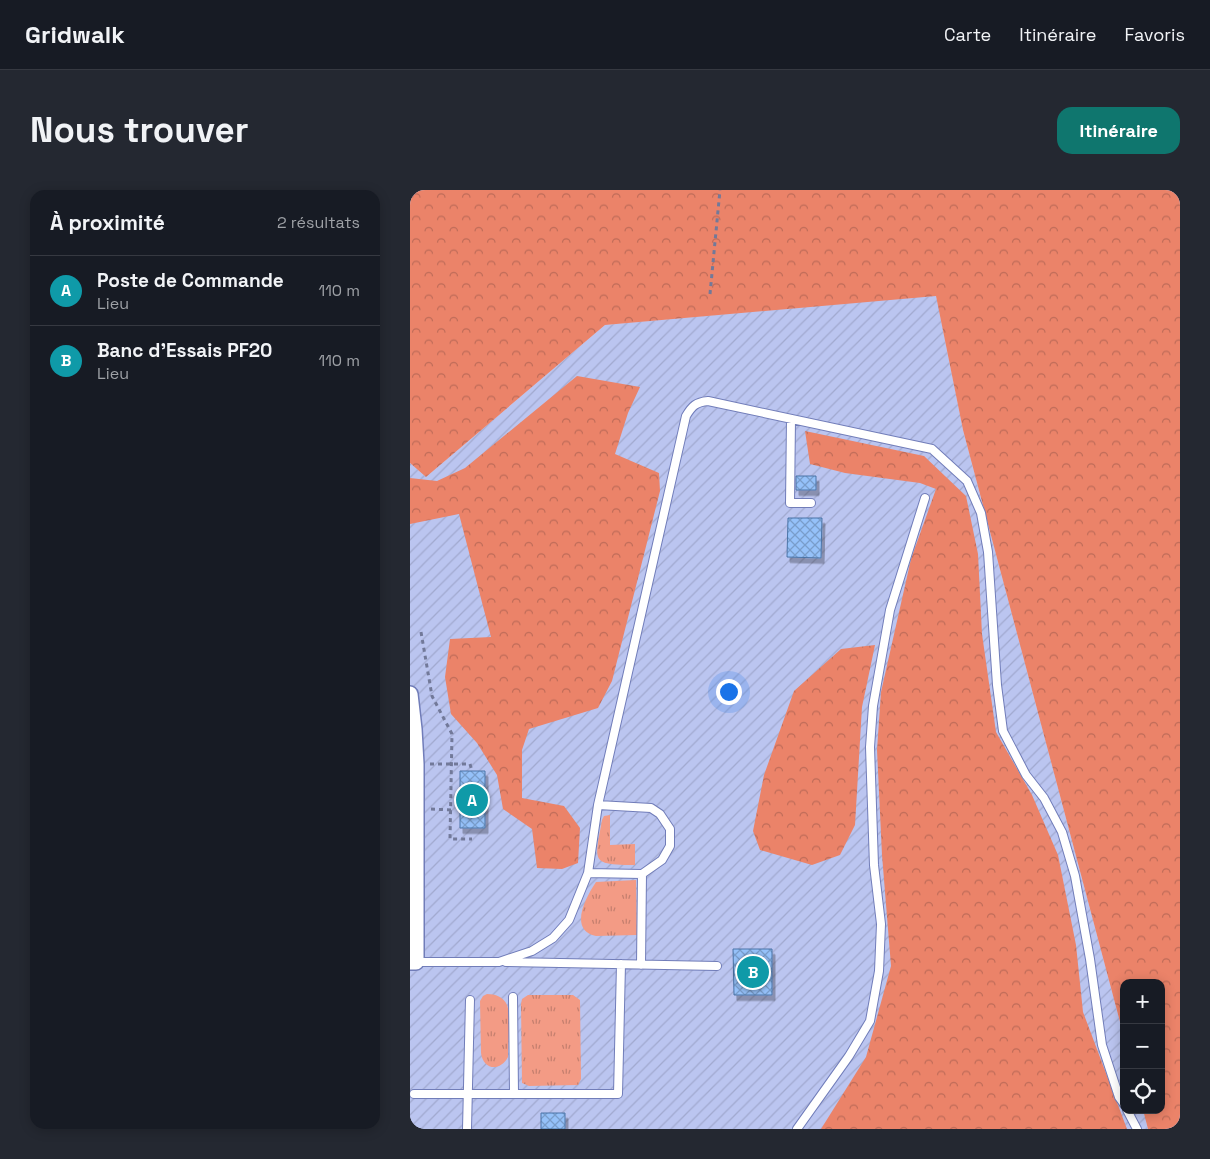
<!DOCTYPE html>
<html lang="fr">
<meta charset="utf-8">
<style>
body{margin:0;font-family:"Space Grotesk",sans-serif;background:#242831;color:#f1f3f6}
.controls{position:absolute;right:15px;bottom:15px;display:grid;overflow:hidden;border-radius:10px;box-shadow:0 2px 12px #0003}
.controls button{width:45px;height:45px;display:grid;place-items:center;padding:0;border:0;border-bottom:1px solid #363941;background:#171b24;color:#f1f3f6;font:25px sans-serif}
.you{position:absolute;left:318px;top:501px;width:18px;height:18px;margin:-12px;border:4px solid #fff;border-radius:50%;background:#1a73e8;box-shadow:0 0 0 8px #1a73e833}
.badge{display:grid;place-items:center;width:32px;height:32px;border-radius:50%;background:#0f766e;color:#fff;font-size:16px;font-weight:700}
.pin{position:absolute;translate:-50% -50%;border:2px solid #fff;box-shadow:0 1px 5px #0006}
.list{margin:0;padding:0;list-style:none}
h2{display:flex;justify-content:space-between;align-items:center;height:65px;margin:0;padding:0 20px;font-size:21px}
h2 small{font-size:16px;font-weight:400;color:#9ea1a6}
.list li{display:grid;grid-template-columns:32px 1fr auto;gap:15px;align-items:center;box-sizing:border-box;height:70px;padding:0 20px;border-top:1px solid #363941}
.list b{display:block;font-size:19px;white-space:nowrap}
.list p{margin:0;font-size:16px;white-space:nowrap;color:#9ea1a6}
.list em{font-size:16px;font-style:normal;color:#9ea1a6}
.icon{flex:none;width:28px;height:28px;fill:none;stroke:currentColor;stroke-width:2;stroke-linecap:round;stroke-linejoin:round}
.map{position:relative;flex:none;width:770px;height:939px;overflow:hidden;border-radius:15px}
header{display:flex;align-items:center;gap:30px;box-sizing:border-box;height:70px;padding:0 25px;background:#171b24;border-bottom:1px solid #363941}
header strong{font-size:24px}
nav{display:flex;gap:28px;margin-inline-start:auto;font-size:18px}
.intro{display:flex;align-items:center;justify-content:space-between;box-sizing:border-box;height:120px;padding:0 30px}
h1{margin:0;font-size:35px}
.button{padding:12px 22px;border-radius:15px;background:#0f766e;color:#fff;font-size:18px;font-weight:700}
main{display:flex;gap:30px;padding:0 30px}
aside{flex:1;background:#171b24;border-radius:15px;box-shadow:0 2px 12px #0003}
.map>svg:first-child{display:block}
.industrial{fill:url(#industrial-furrows)}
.grass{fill:url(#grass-tufts)}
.forest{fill:url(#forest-crowns)}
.building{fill:url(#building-cross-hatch);stroke:#4b74a7;filter:url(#shadow)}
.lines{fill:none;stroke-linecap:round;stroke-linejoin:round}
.service-casing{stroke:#717db9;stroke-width:10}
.minor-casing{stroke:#717db9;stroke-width:18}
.path{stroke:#727999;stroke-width:3;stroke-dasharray:4 4;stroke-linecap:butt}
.service{stroke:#fff;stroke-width:8}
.minor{stroke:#fff;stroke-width:15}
</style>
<header>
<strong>Gridwalk</strong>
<nav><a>Carte</a><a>Itinéraire</a><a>Favoris</a></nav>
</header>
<div class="intro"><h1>Nous trouver</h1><a class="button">Itinéraire</a></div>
<main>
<aside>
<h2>À proximité<small>2 résultats</small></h2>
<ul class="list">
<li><span class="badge" style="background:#0f9aa8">A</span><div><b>Poste de Commande</b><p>Lieu</p></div><em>110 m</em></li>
<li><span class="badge" style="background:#0f9aa8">B</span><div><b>Banc d'Essais PF20</b><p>Lieu</p></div><em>110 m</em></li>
</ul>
</aside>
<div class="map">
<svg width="770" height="939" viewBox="0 0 770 939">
<defs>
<pattern id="industrial-furrows" width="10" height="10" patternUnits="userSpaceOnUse" patternTransform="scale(1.25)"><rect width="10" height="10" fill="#bbc5f0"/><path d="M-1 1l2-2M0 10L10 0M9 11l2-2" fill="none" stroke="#a1a9cf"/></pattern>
<pattern id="grass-tufts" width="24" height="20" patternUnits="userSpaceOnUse" patternTransform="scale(1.25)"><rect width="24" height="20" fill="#f39b85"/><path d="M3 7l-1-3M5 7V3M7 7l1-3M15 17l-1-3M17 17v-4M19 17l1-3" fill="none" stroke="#c57f6e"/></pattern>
<pattern id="forest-crowns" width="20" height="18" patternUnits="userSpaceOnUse" patternTransform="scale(1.25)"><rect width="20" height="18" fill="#eb8369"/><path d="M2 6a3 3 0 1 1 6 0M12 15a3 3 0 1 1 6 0" fill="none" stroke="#be6b58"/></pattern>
<pattern id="building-cross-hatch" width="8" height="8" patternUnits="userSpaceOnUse" patternTransform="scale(1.25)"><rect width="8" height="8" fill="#95c1f9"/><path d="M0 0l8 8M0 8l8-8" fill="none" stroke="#799dcb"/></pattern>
<filter id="shadow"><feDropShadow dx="3" dy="5.5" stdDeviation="0" flood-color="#0004"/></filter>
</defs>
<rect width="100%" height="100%" fill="#ccd5fd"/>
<path class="industrial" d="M 526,105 L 553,240 L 714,847 L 714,920 L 733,920 L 738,939 L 0,939 L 0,273 L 16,287 L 195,135 Z"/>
<path class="grass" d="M 200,625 L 200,655 L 225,654 L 225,675 C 179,675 185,671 192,630 L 194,626 Z
M 226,690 L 227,745 L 186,746 C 158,740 176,707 186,692 Z
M 77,804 C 85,804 94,807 97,815 C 101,825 98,854 98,867 C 90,882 73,880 71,863 L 70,811 L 73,806 Z
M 118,805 L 163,805 L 170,810 L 171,889 L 168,895 L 119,896 L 112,893 L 111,814 L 112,809 Z"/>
<path class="forest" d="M 0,0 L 770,0 L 770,939 L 738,939 L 733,920 L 751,920 L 751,793 L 714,793 L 714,847 L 553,240 L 526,106 L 195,135 L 16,287 L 0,273 Z
M 167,186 L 230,197 L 218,223 L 205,264 L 249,283 L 250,301 L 202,491 L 188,518 L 119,539 L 112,560 L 112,608 L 154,616 L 170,638 L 168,673 L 152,679 L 127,678 L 122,639 L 93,619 L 87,585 L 67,553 L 41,524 L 35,487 L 40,449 L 81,447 L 49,324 L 0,334 L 0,288 L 27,291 L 55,278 Z
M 395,241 L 514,266 L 556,306 L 568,364 L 572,444 L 586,542 L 622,605 L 648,665 L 666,755 L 673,822 L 717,939 L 411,939 L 456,867 L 481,776 L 472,665 L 467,560 L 471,502 L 501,369 L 526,299 L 510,293 L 435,283 L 400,274 Z
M 465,455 L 452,517 L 445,635 L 430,665 L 402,675 L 350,660 L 343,641 L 354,585 L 384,501 L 431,459 Z"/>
<path class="building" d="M 386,286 L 406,286 L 406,300 L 386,300 Z
M 378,328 L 412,328 L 411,368 L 377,367 Z
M 50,581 L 75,581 L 75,638 L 50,638 Z
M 323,759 L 362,759 L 362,805 L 324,805 Z
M 131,923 L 155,923 L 155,939 L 131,939 Z"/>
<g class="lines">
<g class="service-casing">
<path id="service" d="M 381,229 L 380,313 L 401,313
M 178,683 L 232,684 L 252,670 L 260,656 L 260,639 L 250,624 L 241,618 L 188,615
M 6,772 L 89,772 L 122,761 L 143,748 L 159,730 L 178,683 L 188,615 L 276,226 C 282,216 286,212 298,211 L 522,259 L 557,291 L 571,323 L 578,362 L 587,495 L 593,541 L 616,585 L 634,608 L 652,642 L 665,686 L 680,769 L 692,855 L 709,907 L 714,914
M 96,772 L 307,776
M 231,775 L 232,684
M 103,807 L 104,904
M 4,904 L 208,904 L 211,774
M 717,920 L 727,939
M 57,939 L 60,810
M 387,939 L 439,866 L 460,831 L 469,781 L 471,734 L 464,675 L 460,557 L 463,516 L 480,420 L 515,308"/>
</g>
<g class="minor-casing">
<path id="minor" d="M 0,504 L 4,539 L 6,574 L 6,772 L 0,772"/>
</g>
<path class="path" d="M 300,104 L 310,0
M 11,442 L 22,506 L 42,544 L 40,649 L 62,649
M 20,574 L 60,574 L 62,581
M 21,619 L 41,620"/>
<use href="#service" class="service"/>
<use href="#minor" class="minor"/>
</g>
</svg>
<div class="controls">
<button>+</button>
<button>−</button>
<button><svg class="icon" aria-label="locate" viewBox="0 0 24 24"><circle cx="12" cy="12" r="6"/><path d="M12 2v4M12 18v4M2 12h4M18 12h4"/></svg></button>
</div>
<div class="you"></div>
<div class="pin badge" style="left:62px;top:610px;background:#0f9aa8">A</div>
<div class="pin badge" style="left:343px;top:782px;background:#0f9aa8">B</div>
</div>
</main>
